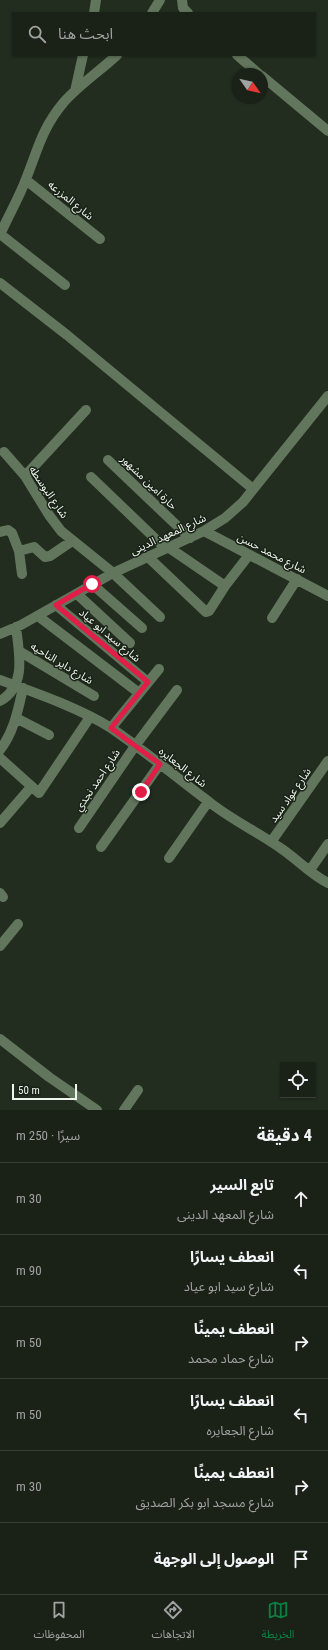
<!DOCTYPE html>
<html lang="ar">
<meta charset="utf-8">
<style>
body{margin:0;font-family:"Roboto Condensed","Noto Sans Arabic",sans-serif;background:#272e24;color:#f1f3f6;direction:rtl}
.controls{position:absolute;right:12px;bottom:12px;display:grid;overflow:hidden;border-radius:0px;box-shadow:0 1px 3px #0004}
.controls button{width:36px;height:36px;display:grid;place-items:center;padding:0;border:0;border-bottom:1px solid #383e36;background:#1a2117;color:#f1f3f6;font:20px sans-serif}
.compass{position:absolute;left:232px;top:68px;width:36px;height:36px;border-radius:50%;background:#1a2117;box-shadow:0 1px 3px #0004;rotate:124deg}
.scale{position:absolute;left:12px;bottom:10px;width:65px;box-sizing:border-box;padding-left:4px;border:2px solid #f0f6ee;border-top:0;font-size:11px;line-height:14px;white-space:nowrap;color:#f0f6ee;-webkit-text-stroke:3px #192216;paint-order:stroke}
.stop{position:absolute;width:12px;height:12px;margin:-9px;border:3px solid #e11d48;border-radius:50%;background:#fff}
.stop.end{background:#e11d48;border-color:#fff;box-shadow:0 1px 4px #0008}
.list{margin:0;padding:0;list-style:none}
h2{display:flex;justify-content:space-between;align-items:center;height:52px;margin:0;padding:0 16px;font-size:17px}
h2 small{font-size:13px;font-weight:400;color:#9fa3a1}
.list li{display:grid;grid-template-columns:26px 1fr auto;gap:12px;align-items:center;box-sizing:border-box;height:72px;padding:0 16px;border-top:1px solid #383e36}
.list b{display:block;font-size:15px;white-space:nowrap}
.list p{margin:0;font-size:13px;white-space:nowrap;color:#9fa3a1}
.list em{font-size:13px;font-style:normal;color:#9fa3a1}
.icon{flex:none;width:22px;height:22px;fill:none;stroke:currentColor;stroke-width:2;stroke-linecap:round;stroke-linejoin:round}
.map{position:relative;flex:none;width:328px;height:1110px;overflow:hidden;direction:ltr}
.search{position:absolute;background:#1a2117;box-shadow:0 1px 3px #0004;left:12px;right:12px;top:12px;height:44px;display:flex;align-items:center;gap:10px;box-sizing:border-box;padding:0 14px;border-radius:0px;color:#9fa3a1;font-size:15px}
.sheet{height:484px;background:#1a2117}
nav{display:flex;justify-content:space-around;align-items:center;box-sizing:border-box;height:56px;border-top:1px solid #383e36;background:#1a2117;font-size:11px;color:#9fa3a1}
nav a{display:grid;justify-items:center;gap:2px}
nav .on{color:#0b8043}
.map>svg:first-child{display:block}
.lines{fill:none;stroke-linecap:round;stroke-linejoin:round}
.street{stroke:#61765c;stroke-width:10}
.route{stroke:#e11d48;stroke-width:5}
.labels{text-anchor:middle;stroke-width:3;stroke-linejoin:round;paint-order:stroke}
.street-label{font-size:11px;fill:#f0f6ee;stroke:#192216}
</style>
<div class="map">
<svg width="328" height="1110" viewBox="0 0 328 1110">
<rect width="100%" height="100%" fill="#222c1f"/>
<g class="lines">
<path class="street" d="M 182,0 L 183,8 L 188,13
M 94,13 L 96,0
M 152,13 L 160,0
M 237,55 L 259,74
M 262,76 L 328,131
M 75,91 L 83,55
M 26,180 L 100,239
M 0,234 L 65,285
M 0,235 C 8,216 19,198 26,179 C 38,149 42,128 64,102 C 80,84 100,71 117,55
M 0,283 L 67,335 L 253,489
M 4,452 L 25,476 L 49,515 L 61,531 L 113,573 L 160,617
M 108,460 L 190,538
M 25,476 L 86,410
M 91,477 L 165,548
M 204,531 L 328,596
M 0,532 L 8,530 L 12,533 L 19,551 L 34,547 L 45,557 L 50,556 L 72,541
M 168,547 L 225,586
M 19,551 L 22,574
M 147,556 L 206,612 L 209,611 L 225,586 L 249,555
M 92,584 L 142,628
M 77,594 L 130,643
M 56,605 L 148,682
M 38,616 L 139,693
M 272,618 L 297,579
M 0,634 L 21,625 L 113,573 L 204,531 L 225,518 L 243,502 L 328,396
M 19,651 L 94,696
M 0,680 C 36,693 79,708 111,728 C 145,751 176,777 208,801 C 230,819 256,831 279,847 C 296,858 310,874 328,883
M 0,701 C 27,686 19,653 16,627
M 16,718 L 49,735
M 111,728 L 159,669
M 0,750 C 14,732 18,710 23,688
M 0,758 L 39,793 L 90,717
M 0,823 L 31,787
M 79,828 L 135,746 L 177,690
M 271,842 L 328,761
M 101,847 L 160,764
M 169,858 L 208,802
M 310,870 L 328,844
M 0,893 L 3,897
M 0,946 L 18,924
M 0,1039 L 49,1077 L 97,1110
M 124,1110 L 138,1090"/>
</g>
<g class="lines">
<path class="route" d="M 92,584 L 56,605 L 148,682 L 111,728 L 160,764 L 141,792"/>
</g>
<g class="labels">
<g class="street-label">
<text transform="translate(71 200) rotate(39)" y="4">شارع المزرعه</text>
<text transform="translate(149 482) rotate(44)" y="4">حارة امين مشهور</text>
<text transform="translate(49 492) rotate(56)" y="4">شارع البوسطه</text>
<text transform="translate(168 534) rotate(-25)" y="4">شارع المعهد الدينى</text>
<text transform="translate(272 553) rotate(27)" y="4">شارع محمد حسن</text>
<text transform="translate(110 635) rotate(40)" y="4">شارع سيد ابو عياد</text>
<text transform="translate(62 663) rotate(31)" y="4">شارع داير الناحيه</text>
<text transform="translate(183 767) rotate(38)" y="4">شارع الجعايره</text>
<text transform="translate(97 780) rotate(-56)" y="4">شارع احمد نجدي</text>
<text transform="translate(290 795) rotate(-55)" y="4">شارع عواد سيد</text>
</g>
</g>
</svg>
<div class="controls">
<button><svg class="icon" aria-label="locate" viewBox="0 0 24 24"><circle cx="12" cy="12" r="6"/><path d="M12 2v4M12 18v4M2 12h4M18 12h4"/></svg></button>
</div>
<svg class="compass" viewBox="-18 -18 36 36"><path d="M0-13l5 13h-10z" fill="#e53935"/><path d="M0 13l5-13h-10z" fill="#9fa3a1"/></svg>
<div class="scale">50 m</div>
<div class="stop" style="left:92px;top:584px"></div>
<div class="stop end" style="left:141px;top:792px"></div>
<div class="search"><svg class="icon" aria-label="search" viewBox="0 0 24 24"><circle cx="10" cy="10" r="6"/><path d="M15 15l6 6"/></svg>ابحث هنا</div>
</div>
<section class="sheet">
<h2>4 دقيقة<small>سيرًا · 250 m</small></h2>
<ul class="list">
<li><svg class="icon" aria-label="ahead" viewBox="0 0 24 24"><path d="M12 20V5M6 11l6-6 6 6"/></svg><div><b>تابع السير</b><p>شارع المعهد الدينى</p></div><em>30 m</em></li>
<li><svg class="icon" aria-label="left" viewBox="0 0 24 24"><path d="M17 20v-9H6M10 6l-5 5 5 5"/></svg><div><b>انعطف يسارًا</b><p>شارع سيد ابو عياد</p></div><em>90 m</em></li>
<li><svg class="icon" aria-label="right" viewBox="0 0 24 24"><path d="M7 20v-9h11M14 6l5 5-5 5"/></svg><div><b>انعطف يمينًا</b><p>شارع حماد محمد</p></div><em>50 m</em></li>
<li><svg class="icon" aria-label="left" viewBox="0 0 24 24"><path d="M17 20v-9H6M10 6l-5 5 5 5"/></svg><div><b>انعطف يسارًا</b><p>شارع الجعايره</p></div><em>50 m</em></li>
<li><svg class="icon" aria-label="right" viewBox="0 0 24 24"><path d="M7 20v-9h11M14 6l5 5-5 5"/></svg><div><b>انعطف يمينًا</b><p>شارع مسجد ابو بكر الصديق</p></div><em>30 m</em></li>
<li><svg class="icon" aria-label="arrive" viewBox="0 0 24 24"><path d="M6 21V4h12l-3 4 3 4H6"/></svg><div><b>الوصول إلى الوجهة</b></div></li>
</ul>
</section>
<nav>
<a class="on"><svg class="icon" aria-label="map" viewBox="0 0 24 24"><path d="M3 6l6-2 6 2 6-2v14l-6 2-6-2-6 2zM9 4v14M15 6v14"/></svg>الخريطة</a>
<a><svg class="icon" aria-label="directions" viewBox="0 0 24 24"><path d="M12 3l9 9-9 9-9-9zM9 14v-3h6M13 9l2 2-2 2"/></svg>الاتجاهات</a>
<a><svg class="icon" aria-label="saved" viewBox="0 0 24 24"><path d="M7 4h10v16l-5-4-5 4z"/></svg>المحفوظات</a>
</nav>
